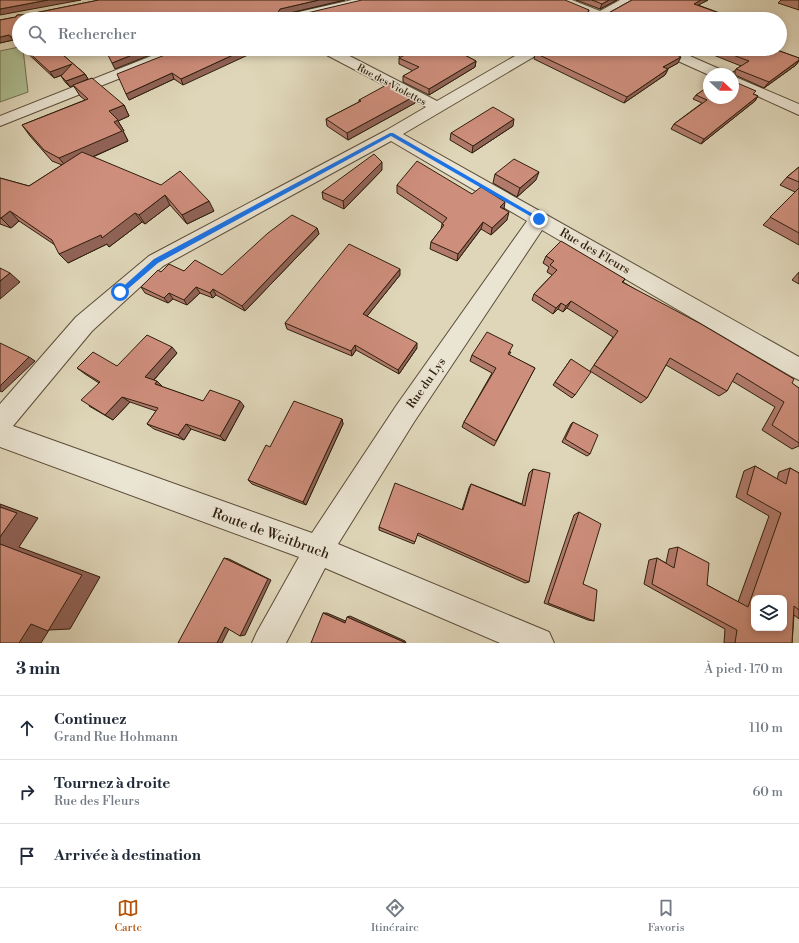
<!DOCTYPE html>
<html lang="fr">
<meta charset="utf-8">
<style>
body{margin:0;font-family:"Libre Bodoni",serif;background:#f2f2f3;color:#1f2937}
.controls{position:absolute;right:12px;bottom:12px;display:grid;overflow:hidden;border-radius:8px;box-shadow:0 2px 6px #0003}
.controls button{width:36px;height:36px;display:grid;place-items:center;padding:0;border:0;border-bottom:1px solid #e0e1e3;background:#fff;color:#1f2937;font:20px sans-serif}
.compass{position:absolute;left:703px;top:68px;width:36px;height:36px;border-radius:50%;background:#fff;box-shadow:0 2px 6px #0003;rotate:112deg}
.stop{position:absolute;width:12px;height:12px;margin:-9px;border:3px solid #1a73e8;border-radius:50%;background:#fff}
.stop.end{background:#1a73e8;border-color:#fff;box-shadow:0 1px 4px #0008}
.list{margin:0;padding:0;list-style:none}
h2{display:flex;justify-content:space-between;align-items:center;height:52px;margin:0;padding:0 16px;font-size:17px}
h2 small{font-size:13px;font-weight:400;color:#747a83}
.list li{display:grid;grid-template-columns:26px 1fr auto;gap:12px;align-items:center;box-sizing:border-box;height:64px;padding:0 16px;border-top:1px solid #e0e1e3}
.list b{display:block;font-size:15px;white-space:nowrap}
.list p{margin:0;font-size:13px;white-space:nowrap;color:#747a83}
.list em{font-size:13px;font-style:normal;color:#747a83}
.icon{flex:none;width:22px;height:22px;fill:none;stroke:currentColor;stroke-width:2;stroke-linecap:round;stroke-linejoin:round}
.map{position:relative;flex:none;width:799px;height:643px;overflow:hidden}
.search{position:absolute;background:#fff;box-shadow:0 2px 6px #0003;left:12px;right:12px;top:12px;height:44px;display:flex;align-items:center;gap:10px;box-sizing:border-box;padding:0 14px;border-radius:22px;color:#747a83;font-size:15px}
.sheet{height:244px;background:#fff}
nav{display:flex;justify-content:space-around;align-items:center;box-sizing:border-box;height:56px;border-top:1px solid #e0e1e3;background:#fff;font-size:11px;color:#747a83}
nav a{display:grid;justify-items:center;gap:2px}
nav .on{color:#b45309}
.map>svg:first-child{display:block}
.green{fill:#adbf93;stroke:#6e6e50}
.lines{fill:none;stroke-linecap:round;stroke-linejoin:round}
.minor-casing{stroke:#5b4c38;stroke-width:2}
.minor{fill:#eae4d2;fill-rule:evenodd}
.wall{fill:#b17a6b;stroke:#2f1e0d}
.shaded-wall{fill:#906357;stroke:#2f1e0d}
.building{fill:#ce8e7c;stroke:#2f1e0d;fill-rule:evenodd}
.route{fill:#1a73e8}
.labels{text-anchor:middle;stroke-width:3;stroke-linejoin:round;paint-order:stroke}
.far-street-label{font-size:10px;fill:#2f1e0d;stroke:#eae4d2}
.street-label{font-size:12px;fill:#2f1e0d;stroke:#eae4d2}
.near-street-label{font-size:14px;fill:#2f1e0d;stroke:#eae4d2}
</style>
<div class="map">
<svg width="799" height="643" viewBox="0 0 799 643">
<rect width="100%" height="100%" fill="#dfd6b9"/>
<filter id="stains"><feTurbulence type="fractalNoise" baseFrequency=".005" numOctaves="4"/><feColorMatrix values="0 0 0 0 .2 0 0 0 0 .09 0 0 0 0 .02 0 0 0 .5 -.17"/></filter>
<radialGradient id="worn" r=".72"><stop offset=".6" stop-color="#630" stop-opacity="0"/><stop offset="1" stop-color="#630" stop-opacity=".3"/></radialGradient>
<path class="green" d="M 19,47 L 19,49 L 23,49 L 28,92 L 0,102 L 0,51 Z"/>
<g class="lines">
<g class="minor-casing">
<path id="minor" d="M 352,0 L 373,0 L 371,2 L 301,19 L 279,19 L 281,16 Z
M 556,0 L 572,0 L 600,11 L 620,0 L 635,0 L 633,2 L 602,19 L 587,19 L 590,15 L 558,2 Z
M 169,49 L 188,49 L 186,52 L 0,126 L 0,116 Z
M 319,49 L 336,49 L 437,101 L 527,49 L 544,49 L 542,52 L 403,134 L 799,357 L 799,380 L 791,376 L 542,230 L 414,422 L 338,544 L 549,632 L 554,643 L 500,643 L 325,568 L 286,643 L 252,643 L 257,632 L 299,557 L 0,447 L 0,404 L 76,317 L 149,256 L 385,131 L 426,107 L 321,52 ZM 391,141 L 527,221 L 396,406 L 312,533 L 13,426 L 92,331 L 163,266 Z
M 656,49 L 674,49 L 724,71 L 726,74 L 709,75 L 658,52 Z
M 733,76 L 799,104 L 799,115 L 733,85 Z"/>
</g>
<use href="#minor" class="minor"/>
</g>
<path class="wall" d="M 99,0 L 345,0 L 281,15 L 289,15 L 289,19 L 19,19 L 19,46 L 13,40 L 0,43 L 0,20 L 16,17 L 17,15 L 25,15 Z
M 576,0 L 617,0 L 600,9 Z
M 632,0 L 708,0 L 698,5 L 736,19 L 308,19 L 307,13 L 589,10 L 588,14 L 589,15 L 605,15 Z
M 781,0 L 799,0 L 799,10 L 778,3 Z
M 23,49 L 56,49 L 85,74 L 88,79 L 70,87 L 65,82 L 61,76 L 62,75 L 54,78 Z
M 180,49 L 183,85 L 174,79 L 129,100 Z
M 388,49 L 453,49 L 476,61 L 475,67 L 429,95 L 403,82 L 403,76 L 413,71 L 399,64 L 399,58 L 400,57 Z
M 514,49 L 524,49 L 519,52 Z
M 677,49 L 774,49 L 799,58 L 799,61 L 796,65 L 764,88 L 735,75 L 735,82 L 754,94 L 758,96 L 755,101 L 701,144 L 671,129 L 674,124 L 702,103 L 693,99 L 696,95 L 735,71 L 736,69 L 741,66 L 701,50 L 692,55 Z
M 535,53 L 678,63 L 667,69 L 668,69 L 665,75 L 624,103 L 534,59 Z
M 73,85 L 124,105 L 129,116 L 118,121 L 124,131 L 123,131 L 128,141 L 93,157 L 214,211 L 187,224 L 170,205 L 145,224 L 142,222 L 109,247 L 107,244 L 68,263 L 55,245 L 19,221 L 11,228 L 0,224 L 0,178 L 29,186 L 62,165 L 52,161 L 30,136 L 22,125 L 85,100 L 80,96 Z
M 359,100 L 415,103 L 348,140 L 327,126 L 326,119 L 359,102 Z
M 513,126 L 472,153 L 450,140 L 451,133 Z
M 799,167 L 799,245 L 763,225 L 795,192 L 780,185 L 787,177 Z
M 382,170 L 344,209 L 323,199 L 322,192 Z
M 495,174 L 536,180 L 517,197 L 493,183 Z
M 397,185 L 472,194 L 503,209 L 507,220 L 491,235 L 481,229 L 457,261 L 430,249 L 431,242 L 441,229 L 442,224 L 442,223 L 397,193 Z
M 317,228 L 319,234 L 245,311 L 216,295 L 213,298 L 200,293 L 187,305 L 173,299 L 168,303 L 145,293 L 141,287 L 161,272 L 184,271 L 222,275 Z
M 546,256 L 625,279 L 623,282 L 799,388 L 799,446 L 792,449 L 762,430 L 775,407 L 732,381 L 727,391 L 719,396 L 666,365 L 647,398 L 641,403 L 590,371 L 613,337 L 567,308 L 563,312 L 558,309 L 553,314 L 532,300 L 534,294 L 552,275 L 547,272 L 549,267 L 543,263 Z
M 799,272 L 799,284 L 792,280 Z
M 400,275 L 367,316 L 417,348 L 399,374 L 356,350 L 352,356 L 287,329 L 285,323 Z
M 511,352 L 509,355 L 535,368 L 494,446 L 462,427 L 464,422 L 492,373 L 470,361 L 472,355 Z
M 177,353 L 154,380 L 163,387 L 203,401 L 244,406 L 225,441 L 191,429 L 184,440 L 154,429 L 147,424 L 156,411 L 130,402 L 113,420 L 89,406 L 99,383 L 85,374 L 77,368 L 117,366 Z
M 571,359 L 575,395 L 572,398 L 553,385 Z
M 342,419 L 343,424 L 306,505 L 252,484 L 248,480 L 270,447 Z
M 573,422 L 590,454 L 587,456 L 562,442 L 571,424 Z
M 755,466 L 777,479 L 779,472 L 790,468 L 799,473 L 799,619 L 794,615 L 792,643 L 724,643 L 725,629 L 644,584 L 649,560 L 657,558 L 666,563 L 669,549 L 678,547 L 707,585 L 738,602 L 769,516 L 736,497 L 744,471 Z
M 533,469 L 529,582 L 525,583 L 417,535 L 414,544 L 379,530 L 379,527 L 462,510 L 469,488 L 471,484 L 522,504 L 529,473 Z
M 579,512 L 583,584 L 594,621 L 588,620 L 544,603 L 574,515 Z"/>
<path class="shaded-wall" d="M 48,0 L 81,0 L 0,15 L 0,9 Z
M 319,0 L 345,0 L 281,15 L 277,14 L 280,9 Z
M 609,0 L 617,0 L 600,9 L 602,4 Z
M 701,0 L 708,0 L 691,9 L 694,4 Z
M 289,15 L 289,19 L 286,19 Z
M 94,17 L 95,19 L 84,19 Z
M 9,35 L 13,40 L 0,43 L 0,37 Z
M 147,49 L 165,49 L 115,69 L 112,63 Z
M 246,49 L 261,49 L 183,85 L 181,79 Z
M 520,49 L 524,49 L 519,52 Z
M 695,49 L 702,49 L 701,50 L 692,55 Z
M 681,57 L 678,63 L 660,73 L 663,67 Z
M 799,60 L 796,65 L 764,88 L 769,82 Z
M 476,61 L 475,67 L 429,95 L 429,89 Z
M 72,64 L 76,70 L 54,78 L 50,72 Z
M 668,69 L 665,75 L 624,103 L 627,97 Z
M 172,73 L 174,79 L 129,100 L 126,94 Z
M 85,74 L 88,79 L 70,87 L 66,81 Z
M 415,96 L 415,103 L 348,140 L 347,133 Z
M 758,96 L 755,101 L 701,144 L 704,139 Z
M 124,105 L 129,116 L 118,121 L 124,131 L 123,131 L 128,141 L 67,168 L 59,158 L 109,111 Z
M 514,119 L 513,126 L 472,153 L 473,146 Z
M 382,162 L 382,170 L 344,209 L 343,201 Z
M 539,172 L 536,180 L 517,197 L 520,188 Z
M 165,195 L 170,205 L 145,224 L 139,215 Z
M 209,201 L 214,211 L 187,224 L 182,215 Z
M 505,202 L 504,209 L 500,207 Z
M 10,211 L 19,221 L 11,228 L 1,218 Z
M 509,212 L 507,220 L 491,235 L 492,228 Z
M 135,213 L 142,222 L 109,247 L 107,244 L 68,263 L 59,254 Z
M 483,222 L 481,229 L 457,261 L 458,254 Z
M 317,228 L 319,234 L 245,311 L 242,306 Z
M 400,269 L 400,275 L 364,320 L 363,314 Z
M 10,273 L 20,282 L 0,299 L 0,281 Z
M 196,287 L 200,293 L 187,305 L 184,300 Z
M 213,289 L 216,295 L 213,298 L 210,293 Z
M 169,293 L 173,299 L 168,303 L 164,298 Z
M 571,301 L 567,308 L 563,312 L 566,306 Z
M 561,303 L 558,309 L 553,314 L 556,308 Z
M 417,343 L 417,348 L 399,374 L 398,370 Z
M 355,345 L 356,350 L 352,356 L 351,351 Z
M 172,347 L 177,353 L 151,383 L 145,377 Z
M 29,357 L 35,361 L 2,392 L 0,391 L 0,386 Z
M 157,381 L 163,387 L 155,384 Z
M 122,397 L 130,402 L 113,420 L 105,415 Z
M 240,401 L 244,406 L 225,441 L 220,436 Z
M 342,419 L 343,424 L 306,505 L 303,502 Z
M 186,424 L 191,429 L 184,440 L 178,435 Z
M 0,504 L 38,518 L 19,547 L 100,577 L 70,629 L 49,630 L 41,643 L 19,643 L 0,544 Z
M 224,558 L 229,559 L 271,580 L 245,635 L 240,636 Z
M 323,613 L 327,613 L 348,622 L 345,623 Z
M 350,616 L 405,641 L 406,643 L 347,617 Z
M 225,627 L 230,627 L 222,643 L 217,643 Z"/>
<path class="building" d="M 0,0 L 48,0 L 0,9 Z
M 99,0 L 319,0 L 280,9 L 277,14 L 289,15 L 286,19 L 94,19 L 94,17 L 84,19 L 19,19 L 19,43 L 9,35 L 0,37 L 0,20 L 16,17 L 17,15 L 25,15 Z
M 362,0 L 565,0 L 589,10 L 587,13 L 589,15 L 605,15 L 632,0 L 701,0 L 694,4 L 736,19 L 465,19 L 462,17 L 461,19 L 315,19 L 307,13 Z
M 592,0 L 609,0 L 602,4 Z
M 25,49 L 56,49 L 85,74 L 66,81 L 61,76 L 72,64 L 50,72 Z
M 105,49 L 147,49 L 112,63 Z
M 180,49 L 246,49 L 181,79 L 172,73 L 126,94 L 117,74 Z
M 396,49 L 453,49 L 476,61 L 429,89 L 403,76 L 419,67 L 399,58 L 405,55 Z
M 541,49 L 664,49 L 681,57 L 663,67 L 668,69 L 627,97 L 535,53 Z
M 717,49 L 774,49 L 799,58 L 799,60 L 769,82 L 736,69 L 749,61 Z
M 735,71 L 735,82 L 756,91 L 753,94 L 758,96 L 704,139 L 674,124 L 707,100 L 696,95 L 709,86 L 709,98 L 733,98 L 733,74 L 729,74 Z
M 92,78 L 124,105 L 109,111 L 118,120 L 114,122 L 122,131 L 59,158 L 44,150 L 22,125 L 88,99 L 73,85 Z
M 390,83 L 415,96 L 347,133 L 326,119 L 361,101 L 359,100 Z
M 493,107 L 514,119 L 473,146 L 451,133 Z
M 82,152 L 161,185 L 180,171 L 209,201 L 182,215 L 165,195 L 139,215 L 135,213 L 102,238 L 101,235 L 59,254 L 52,240 L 10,211 L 1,218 L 0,218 L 0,178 L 29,186 Z
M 374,154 L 382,162 L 343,201 L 322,192 Z
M 514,159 L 539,172 L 520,188 L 495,174 Z
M 417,161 L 472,194 L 481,187 L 505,202 L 500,207 L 509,212 L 492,228 L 483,222 L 458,254 L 431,242 L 444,225 L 442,224 L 447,218 L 397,185 Z
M 799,167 L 799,182 L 787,177 Z
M 799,188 L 799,233 L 770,217 Z
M 292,215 L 317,228 L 242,306 L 213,289 L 210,293 L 196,287 L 184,300 L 169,293 L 164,298 L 141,287 L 158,270 L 161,272 L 169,264 L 184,271 L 195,260 L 222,275 L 268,233 Z
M 561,241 L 625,279 L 622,282 L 701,324 L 794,379 L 792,383 L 799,388 L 799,443 L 772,425 L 784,402 L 737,373 L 727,391 L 670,358 L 647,398 L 594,365 L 618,331 L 571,301 L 566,306 L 561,303 L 556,308 L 534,294 L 557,270 L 550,265 L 554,261 L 546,256 Z
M 349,244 L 400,269 L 363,314 L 417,343 L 398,370 L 355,345 L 351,351 L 285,323 Z
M 0,268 L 10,273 L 0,281 Z
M 487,332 L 513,345 L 508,354 L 535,368 L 496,441 L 464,422 L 496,368 L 472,355 Z
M 147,335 L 172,347 L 145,377 L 157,381 L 155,384 L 203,401 L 210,390 L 240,401 L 220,436 L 186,424 L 178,435 L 147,424 L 158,408 L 122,397 L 105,415 L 81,400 L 100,382 L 77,368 L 93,352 L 117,366 Z
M 0,343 L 29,357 L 0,386 Z
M 571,359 L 591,372 L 575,395 L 555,382 Z
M 294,401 L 342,419 L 303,502 L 248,480 L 266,445 L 270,447 Z
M 573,422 L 598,435 L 590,454 L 565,439 Z
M 755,466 L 786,484 L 790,468 L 799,473 L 799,610 L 794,606 L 792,643 L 735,643 L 737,630 L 652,584 L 657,558 L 674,568 L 678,547 L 709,563 L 707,585 L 748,607 L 781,513 L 747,494 ZM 754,598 L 784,598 L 784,628 L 754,628 Z
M 533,469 L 550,473 L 529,582 L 418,533 L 415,542 L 379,527 L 395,483 L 463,510 L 471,484 L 525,506 Z
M 0,507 L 17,513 L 0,537 Z
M 579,512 L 601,524 L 583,584 L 597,590 L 594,621 L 548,603 Z
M 0,544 L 82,575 L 48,631 L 31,624 L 19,643 L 0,643 Z
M 224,558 L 268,579 L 240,636 L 225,627 L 217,643 L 178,643 Z
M 323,613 L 345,623 L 347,617 L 406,643 L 311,643 Z"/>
<path class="route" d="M 390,133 L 393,133 L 542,219 L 537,220 L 391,136 L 158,263 L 122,294 L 118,294 L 118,291 L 154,259 Z"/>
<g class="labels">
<g class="far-street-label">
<text transform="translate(392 84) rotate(28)" y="4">Rue des Violettes</text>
</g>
<g class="street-label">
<text transform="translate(595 251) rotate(30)" y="4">Rue des Fleurs</text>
<text transform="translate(426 383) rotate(-55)" y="4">Rue du Lys</text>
</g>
<g class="near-street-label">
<text transform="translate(271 533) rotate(20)" y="5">Route de Weitbruch</text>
</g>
</g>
<rect width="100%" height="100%" filter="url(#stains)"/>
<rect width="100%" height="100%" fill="url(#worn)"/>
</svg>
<div class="controls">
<button><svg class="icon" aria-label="layers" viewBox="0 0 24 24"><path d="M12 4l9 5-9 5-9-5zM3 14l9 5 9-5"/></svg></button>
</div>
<svg class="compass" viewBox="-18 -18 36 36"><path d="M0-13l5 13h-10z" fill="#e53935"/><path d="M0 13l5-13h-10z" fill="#747a83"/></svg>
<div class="stop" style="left:120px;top:292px"></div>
<div class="stop end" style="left:539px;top:219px"></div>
<div class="search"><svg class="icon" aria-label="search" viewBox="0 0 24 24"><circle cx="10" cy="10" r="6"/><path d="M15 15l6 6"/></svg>Rechercher</div>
</div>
<section class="sheet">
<h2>3 min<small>À pied · 170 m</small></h2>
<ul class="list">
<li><svg class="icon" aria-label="ahead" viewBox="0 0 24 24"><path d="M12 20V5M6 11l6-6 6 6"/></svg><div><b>Continuez</b><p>Grand Rue Hohmann</p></div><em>110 m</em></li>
<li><svg class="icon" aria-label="right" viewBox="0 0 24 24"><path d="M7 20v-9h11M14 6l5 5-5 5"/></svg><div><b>Tournez à droite</b><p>Rue des Fleurs</p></div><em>60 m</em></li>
<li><svg class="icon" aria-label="arrive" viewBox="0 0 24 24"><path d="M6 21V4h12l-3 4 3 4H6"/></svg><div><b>Arrivée à destination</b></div></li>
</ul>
</section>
<nav>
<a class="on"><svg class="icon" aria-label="map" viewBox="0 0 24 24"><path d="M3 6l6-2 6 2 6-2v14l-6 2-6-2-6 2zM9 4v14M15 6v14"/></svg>Carte</a>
<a><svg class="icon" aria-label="directions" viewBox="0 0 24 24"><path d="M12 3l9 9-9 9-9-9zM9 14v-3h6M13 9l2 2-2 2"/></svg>Itinéraire</a>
<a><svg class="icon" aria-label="saved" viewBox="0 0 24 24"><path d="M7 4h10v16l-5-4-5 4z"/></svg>Favoris</a>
</nav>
